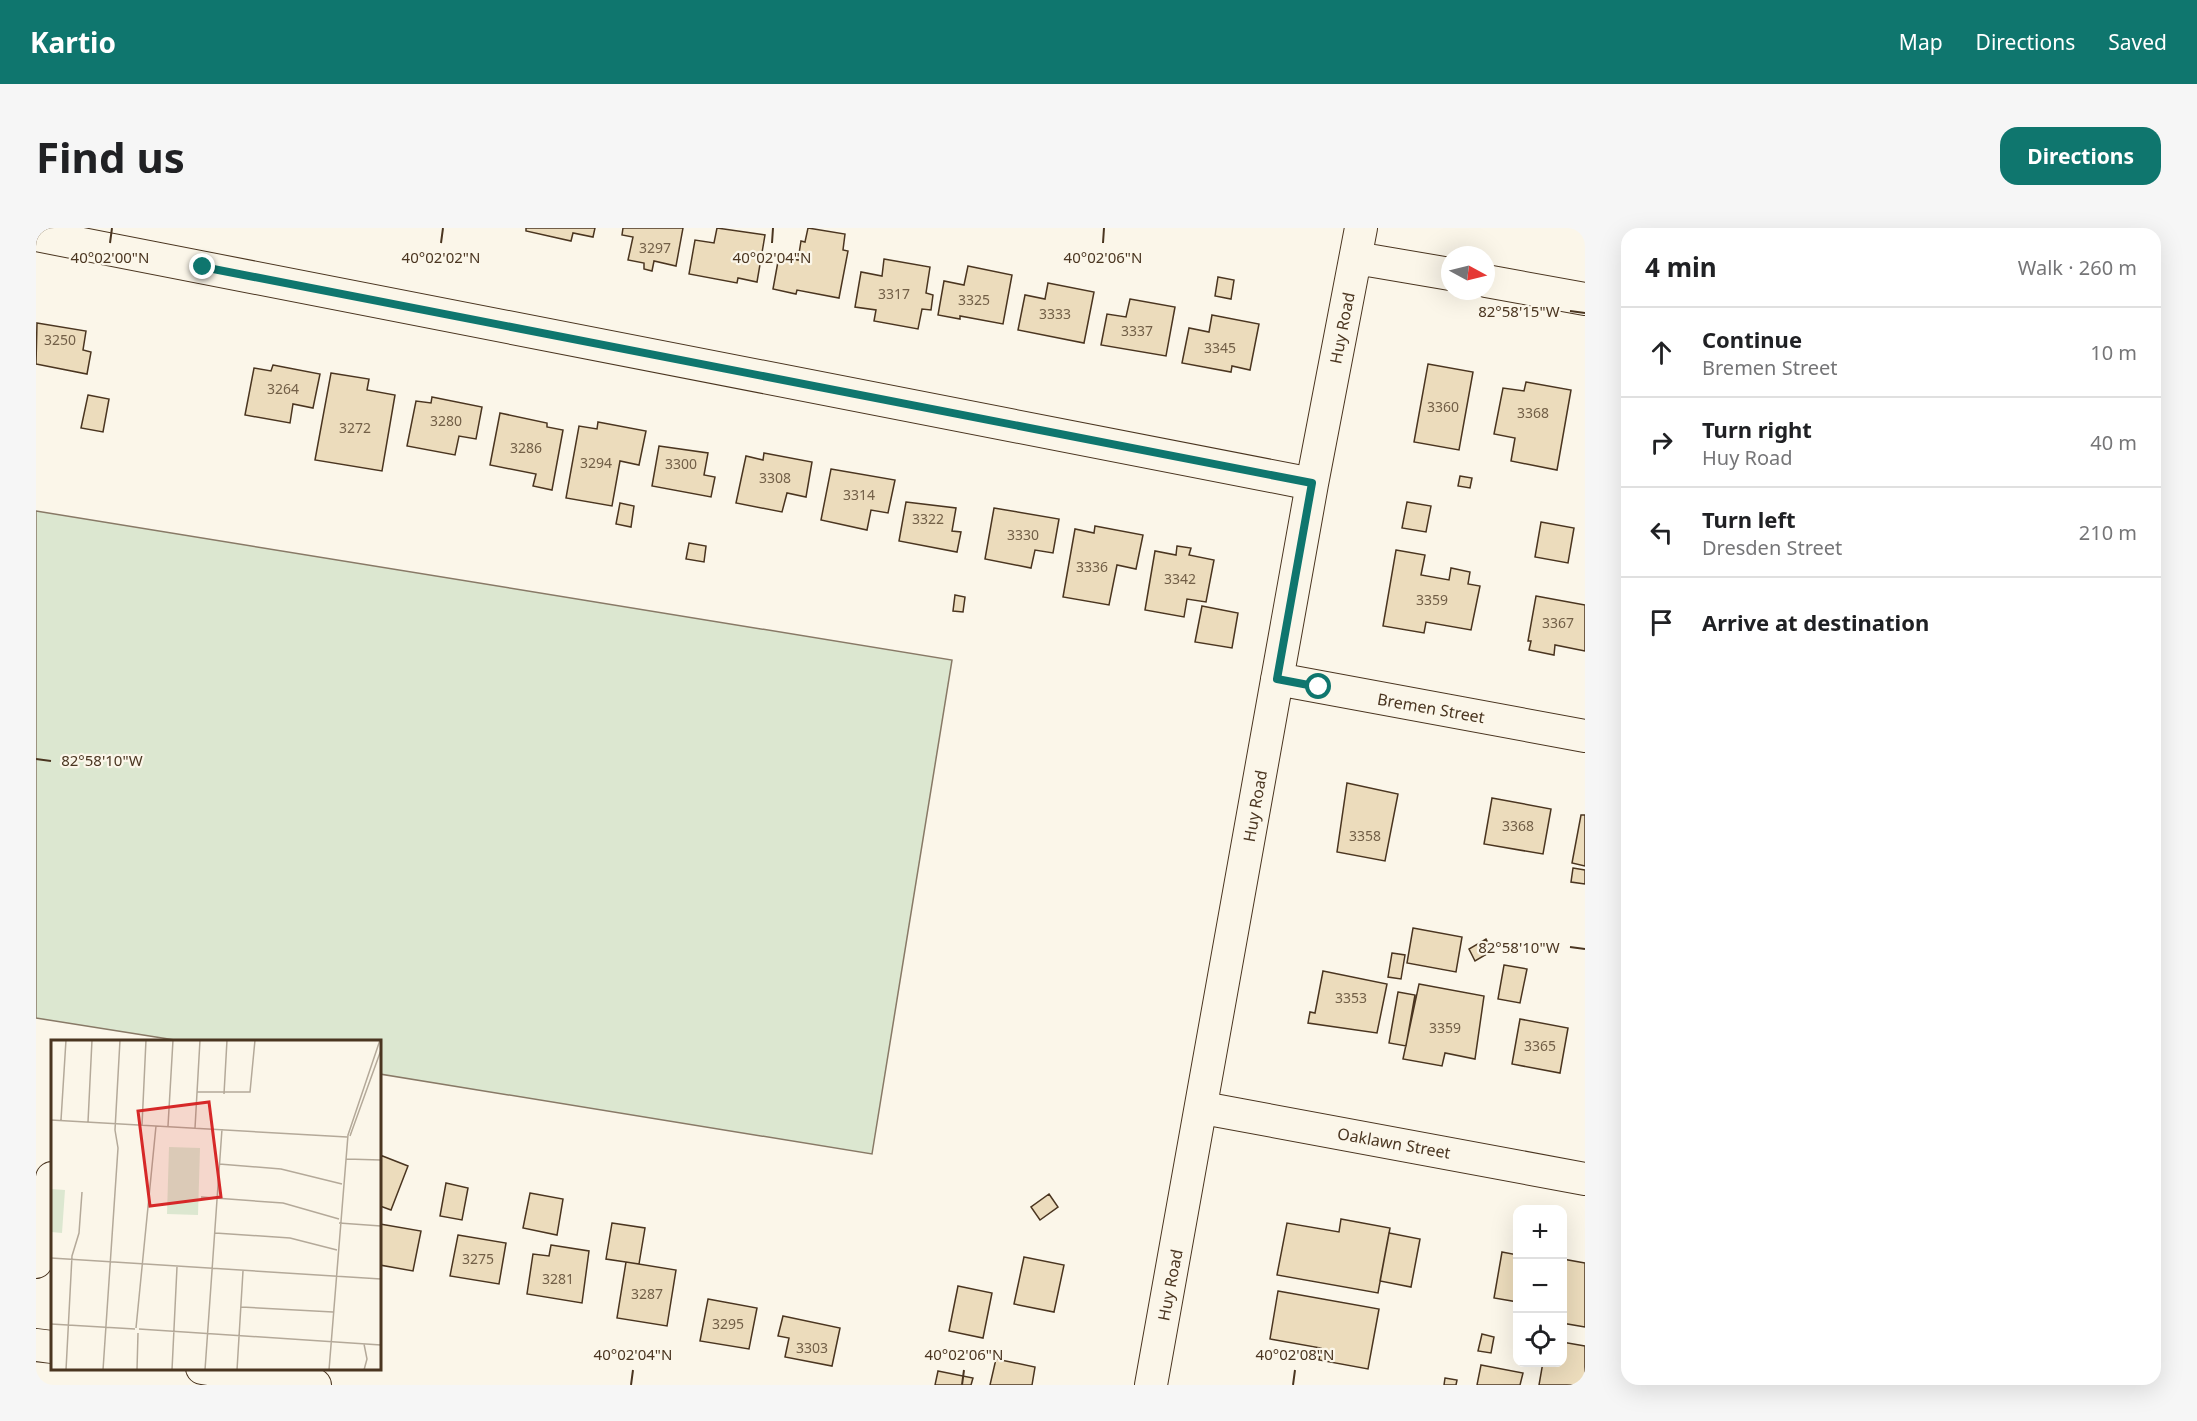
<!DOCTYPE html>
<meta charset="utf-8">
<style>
body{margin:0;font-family:"Noto Sans",sans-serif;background:#f6f6f6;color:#202124}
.controls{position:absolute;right:18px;bottom:18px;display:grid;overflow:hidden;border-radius:12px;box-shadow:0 6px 24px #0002}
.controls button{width:54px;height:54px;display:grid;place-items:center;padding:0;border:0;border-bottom:2px solid #e0e0e0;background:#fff;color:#202124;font:30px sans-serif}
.compass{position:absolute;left:1405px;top:18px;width:54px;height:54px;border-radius:50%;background:#fff;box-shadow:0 6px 24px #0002;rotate:97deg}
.stop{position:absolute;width:18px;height:18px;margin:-14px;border:4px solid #0f766e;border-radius:50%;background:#fff}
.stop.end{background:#0f766e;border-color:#fff;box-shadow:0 2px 6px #0008}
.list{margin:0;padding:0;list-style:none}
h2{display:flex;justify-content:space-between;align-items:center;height:78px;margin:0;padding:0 24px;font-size:26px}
h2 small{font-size:20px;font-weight:400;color:#757577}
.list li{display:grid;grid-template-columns:39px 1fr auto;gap:18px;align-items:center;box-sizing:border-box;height:90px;padding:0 24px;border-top:2px solid #e0e0e0}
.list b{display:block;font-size:22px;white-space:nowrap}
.list p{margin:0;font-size:20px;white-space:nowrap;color:#757577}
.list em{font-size:20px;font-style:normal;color:#757577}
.icon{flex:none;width:33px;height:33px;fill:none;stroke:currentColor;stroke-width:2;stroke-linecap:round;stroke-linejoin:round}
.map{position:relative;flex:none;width:1549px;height:1157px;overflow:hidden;border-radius:18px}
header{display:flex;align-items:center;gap:36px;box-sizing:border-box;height:84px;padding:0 30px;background:#0f766e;color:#fff}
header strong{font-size:28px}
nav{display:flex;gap:33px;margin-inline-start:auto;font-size:21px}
.intro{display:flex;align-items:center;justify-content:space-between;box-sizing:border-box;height:144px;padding:0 36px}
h1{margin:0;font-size:42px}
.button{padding:15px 27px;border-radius:18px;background:#0f766e;color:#fff;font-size:21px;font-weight:700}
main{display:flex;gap:36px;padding:0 36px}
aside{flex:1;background:#fff;border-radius:18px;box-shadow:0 6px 24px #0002}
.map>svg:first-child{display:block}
.green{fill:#dce7d0;stroke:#887966;stroke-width:1.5}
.building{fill:#ecdcbc;stroke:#4a3520;stroke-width:1.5}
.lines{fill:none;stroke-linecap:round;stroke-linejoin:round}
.street-casing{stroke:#4a3520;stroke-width:34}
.street{stroke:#fbf6e9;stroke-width:32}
.route{stroke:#0f766e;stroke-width:8}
.ticks{fill:none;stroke:#4a3520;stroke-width:2}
.labels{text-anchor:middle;stroke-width:4.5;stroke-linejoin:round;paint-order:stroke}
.number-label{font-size:14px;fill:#725f47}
.street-label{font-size:16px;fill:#4a3520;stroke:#fbf6e9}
.inset-road{fill:none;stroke:#b4a999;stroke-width:1.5}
.view{fill:#d62828;fill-opacity:0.15;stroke:#d62828;stroke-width:3}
.inset-edge{fill:none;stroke:#4a3520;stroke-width:3}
.ticks-label{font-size:15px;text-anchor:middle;fill:#4a3520;stroke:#fbf6e9;stroke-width:4.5;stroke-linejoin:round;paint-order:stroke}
</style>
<header>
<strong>Kartio</strong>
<nav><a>Map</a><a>Directions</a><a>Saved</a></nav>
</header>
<div class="intro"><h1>Find us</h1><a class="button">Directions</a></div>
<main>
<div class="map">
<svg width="1549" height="1157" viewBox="0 0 1549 1157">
<rect width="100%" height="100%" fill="#fbf6e9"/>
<path class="green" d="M 0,283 L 916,432 L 836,926 L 344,846 L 344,814 L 145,813 L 0,790 Z"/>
<path class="building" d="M 490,0 L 559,0 L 557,9 L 537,5 L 535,13 L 490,3 Z
M 587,0 L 647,0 L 640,38 L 618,33 L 616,43 L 608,41 L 608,35 L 592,32 L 597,9 L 586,7 Z
M 681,0 L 729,7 L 721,54 L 702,50 L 701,55 L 653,46 L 659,12 L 678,15 Z
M 772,0 L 809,6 L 807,22 L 812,23 L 803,70 L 761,62 L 760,66 L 737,61 L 743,28 L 762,32 L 765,13 L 769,14 Z
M 848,31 L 894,39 L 890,65 L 897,67 L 895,82 L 886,81 L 882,101 L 838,93 L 840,82 L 819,79 L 825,44 L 846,48 Z
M 932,38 L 976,47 L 967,96 L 924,88 L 924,91 L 902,87 L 908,53 L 928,57 Z
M 1182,49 L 1198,52 L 1195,71 L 1179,68 Z
M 1012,55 L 1058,64 L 1048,115 L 982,102 L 989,67 L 1009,71 Z
M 1094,71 L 1139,79 L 1130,128 L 1065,117 L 1071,86 L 1090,89 Z
M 1176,87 L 1223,96 L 1214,142 L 1196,138 L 1195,144 L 1146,135 L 1153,100 L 1173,104 Z
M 1,95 L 50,103 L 47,122 L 55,124 L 51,146 L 0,136 Z
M 1392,136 L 1437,144 L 1423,222 L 1378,214 Z
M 237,137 L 284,146 L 277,180 L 257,176 L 254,195 L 209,187 L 218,140 L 235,143 Z
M 295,145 L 333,151 L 331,162 L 359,167 L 346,243 L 279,232 Z
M 1490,154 L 1535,162 L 1521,242 L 1475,233 L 1479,210 L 1458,206 L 1467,160 L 1488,163 Z
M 52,167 L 73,171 L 67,204 L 45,200 Z
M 396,169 L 446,179 L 440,211 L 423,208 L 419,227 L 371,218 L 380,173 L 395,175 Z
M 464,185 L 511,195 L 511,199 L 527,202 L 516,262 L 497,258 L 500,246 L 454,237 Z
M 562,194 L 610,203 L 603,237 L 584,233 L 576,278 L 530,270 L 543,198 L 561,201 Z
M 623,218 L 672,225 L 668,247 L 679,249 L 675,269 L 616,258 Z
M 728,225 L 776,234 L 770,269 L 751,265 L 746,284 L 700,275 L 710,228 L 727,232 Z
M 795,241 L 859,252 L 852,285 L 835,282 L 831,302 L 785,292 Z
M 1424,248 L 1436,250 L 1434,260 L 1422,258 Z
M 870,274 L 920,280 L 916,303 L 925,304 L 921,324 L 863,313 Z
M 1371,274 L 1395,278 L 1390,304 L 1366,300 Z
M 584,275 L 598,278 L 595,299 L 580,296 Z
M 958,280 L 1023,291 L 1017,325 L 999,322 L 995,340 L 949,331 Z
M 1505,294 L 1538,300 L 1532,335 L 1499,329 Z
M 1059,298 L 1107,307 L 1100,341 L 1081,337 L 1073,377 L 1027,369 L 1039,301 L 1058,305 Z
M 653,315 L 670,318 L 668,334 L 650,331 Z
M 1141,318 L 1155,320 L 1153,327 L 1178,332 L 1170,374 L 1151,371 L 1148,389 L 1109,382 L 1119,323 L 1140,327 Z
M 1360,322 L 1389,327 L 1385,347 L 1413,352 L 1415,340 L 1434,344 L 1432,356 L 1444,358 L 1435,402 L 1390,394 L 1388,405 L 1347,398 Z
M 919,367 L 929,369 L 927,384 L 917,383 Z
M 1500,368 L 1549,377 L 1549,423 L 1519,417 L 1518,427 L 1493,422 L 1495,413 L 1492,413 Z
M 1166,378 L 1202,385 L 1196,420 L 1159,414 Z
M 1311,555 L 1362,566 L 1349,633 L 1301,624 Z
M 1456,570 L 1515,581 L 1507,626 L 1448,616 Z
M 1545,587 L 1549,587 L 1549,638 L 1536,635 Z
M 1537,640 L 1549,642 L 1549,656 L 1535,654 Z
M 1377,700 L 1426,709 L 1420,744 L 1371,735 Z
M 1450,711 L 1456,723 L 1439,733 L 1433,721 Z
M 1356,725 L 1369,727 L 1365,751 L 1352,749 Z
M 1468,737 L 1491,741 L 1484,775 L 1462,771 Z
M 1287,743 L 1351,756 L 1341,805 L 1272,795 L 1274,784 L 1279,785 Z
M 1383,756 L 1448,768 L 1439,831 L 1409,825 L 1406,838 L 1367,831 Z
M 1362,764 L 1379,767 L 1370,818 L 1353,815 Z
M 1484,791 L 1532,800 L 1524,845 L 1476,836 Z
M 344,927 L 372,938 L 355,982 L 344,978 Z
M 410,955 L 432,960 L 426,992 L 404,988 Z
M 494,965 L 527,971 L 521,1007 L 487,1000 Z
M 1013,966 L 1022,979 L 1004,992 L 995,979 Z
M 1305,991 L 1354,1000 L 1342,1065 L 1241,1047 L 1251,995 L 1303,1004 Z
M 576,995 L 609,1000 L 603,1036 L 570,1031 Z
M 344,996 L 385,1003 L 377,1043 L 344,1037 Z
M 1353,1005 L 1384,1011 L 1375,1059 L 1344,1053 Z
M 422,1007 L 470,1015 L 463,1056 L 414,1048 Z
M 515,1017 L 553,1023 L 546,1075 L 491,1066 L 497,1026 L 513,1028 Z
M 1526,1023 L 1527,1031 L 1549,1035 L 1549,1099 L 1526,1095 Z
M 1466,1024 L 1482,1027 L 1482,1074 L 1458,1070 Z
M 988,1029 L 1028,1037 L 1018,1084 L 978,1076 Z
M 590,1034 L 640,1042 L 631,1098 L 581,1090 Z
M 922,1058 L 956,1065 L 947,1110 L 913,1103 Z
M 1242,1063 L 1343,1081 L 1332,1141 L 1283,1132 L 1285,1120 L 1234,1111 Z
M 672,1071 L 721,1080 L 713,1121 L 664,1113 Z
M 747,1088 L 804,1100 L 796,1138 L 749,1129 L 753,1110 L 742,1108 Z
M 1446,1106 L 1458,1109 L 1455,1125 L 1442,1123 Z
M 1526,1114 L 1549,1118 L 1549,1157 L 1503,1157 L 1507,1134 L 1526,1134 Z
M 960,1131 L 999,1139 L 996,1157 L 954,1157 Z
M 1445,1137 L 1487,1145 L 1484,1157 L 1441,1157 Z
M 902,1143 L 937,1150 L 935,1157 L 899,1157 Z
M 1409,1150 L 1421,1152 L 1420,1157 L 1408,1157 Z"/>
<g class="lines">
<g class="street-casing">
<path id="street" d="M 0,7 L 1276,256
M 1320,30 L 1414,46
M 1450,53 L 1549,71
M 1241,451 L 1549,508
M 1167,880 L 1549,951
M 0,1034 L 16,950
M 0,1117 L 16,1119
M 166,1140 L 279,1157
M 1115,1157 L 1276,256 L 1325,0"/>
</g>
<use href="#street" class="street"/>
</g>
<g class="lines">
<path class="route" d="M 167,39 L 1276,255 L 1241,451 L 1283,459"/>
</g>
<path class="ticks" d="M 74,15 L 76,0M 405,15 L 407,0M 736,15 L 737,0M 1067,15 L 1068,0M 1534,83 L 1549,85M 0,531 L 15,533M 1534,719 L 1549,721M 595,1157 L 597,1142M 926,1157 L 928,1142M 1257,1157 L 1259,1142"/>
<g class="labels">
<g class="number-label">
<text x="619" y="25">3297</text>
<text x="858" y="71">3317</text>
<text x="938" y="77">3325</text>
<text x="1019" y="91">3333</text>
<text x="1101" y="108">3337</text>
<text x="24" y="117">3250</text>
<text x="1184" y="125">3345</text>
<text x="247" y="166">3264</text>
<text x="1407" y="184">3360</text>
<text x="1497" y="190">3368</text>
<text x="410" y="198">3280</text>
<text x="319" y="205">3272</text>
<text x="490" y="225">3286</text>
<text x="560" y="240">3294</text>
<text x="645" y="241">3300</text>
<text x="739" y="255">3308</text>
<text x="823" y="272">3314</text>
<text x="892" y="296">3322</text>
<text x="987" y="312">3330</text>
<text x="1056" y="344">3336</text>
<text x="1144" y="356">3342</text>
<text x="1396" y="377">3359</text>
<text x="1522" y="400">3367</text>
<text x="1482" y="603">3368</text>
<text x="1329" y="613">3358</text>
<text x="1315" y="775">3353</text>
<text x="1409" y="805">3359</text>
<text x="1504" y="823">3365</text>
<text x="442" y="1036">3275</text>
<text x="522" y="1056">3281</text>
<text x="611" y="1071">3287</text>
<text x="692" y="1101">3295</text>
<text x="776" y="1125">3303</text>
</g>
<g class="street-label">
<text transform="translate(1306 100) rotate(-79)" y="6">Huy Road</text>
<text transform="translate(1395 480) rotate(10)" y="6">Bremen Street</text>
<text transform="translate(1219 578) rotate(-80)" y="6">Huy Road</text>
<text transform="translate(1358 915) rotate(10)" y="6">Oaklawn Street</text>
<text transform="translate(1134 1057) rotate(-79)" y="6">Huy Road</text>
</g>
</g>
<g transform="translate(15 812)">
<rect width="330" height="330" fill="#fbf6e9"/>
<path d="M 118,107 L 149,108 L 147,175 L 116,174 ZM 0,149 L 14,150 L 11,193 L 0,192 Z" fill="#dce7d0"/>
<path class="inset-road" d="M 146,52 L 199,52 L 204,0M 173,54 L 176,0M 0,80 L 296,97M 10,80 L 15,0M 37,82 L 41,0M 91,85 L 95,0M 117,86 L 122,0M 144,88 L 149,0M 299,96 L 330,10M 295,119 L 330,120M 168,124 L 230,129 L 291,144M 150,157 L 232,163 L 288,179M 288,183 L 330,186M 164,193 L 239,198 L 286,210M 0,218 L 330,239M 190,267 L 282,272M 0,284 L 84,289M 85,288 L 105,86M 88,289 L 330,305M 313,304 L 316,319 L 313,330M 15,330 L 21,216 L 28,193 L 31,152M 52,330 L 67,108 L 64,90 L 69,0M 86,330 L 87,293M 121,330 L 126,227M 154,330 L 171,89M 186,330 L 192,231M 278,330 L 297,95 L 329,0"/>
<path class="view" d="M 158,62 L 170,157 L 99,166 L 87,71 Z"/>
<rect width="330" height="330" class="inset-edge"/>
</g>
<g class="ticks-label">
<text x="74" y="35">40°02'00"N</text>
<text x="405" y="35">40°02'02"N</text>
<text x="736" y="35">40°02'04"N</text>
<text x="1067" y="35">40°02'06"N</text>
<text x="1483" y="89">82°58'15"W</text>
<text x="66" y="538">82°58'10"W</text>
<text x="1483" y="725">82°58'10"W</text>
<text x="597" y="1132">40°02'04"N</text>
<text x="928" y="1132">40°02'06"N</text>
<text x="1259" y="1132">40°02'08"N</text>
</g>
</svg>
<div class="controls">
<button>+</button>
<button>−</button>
<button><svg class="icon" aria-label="locate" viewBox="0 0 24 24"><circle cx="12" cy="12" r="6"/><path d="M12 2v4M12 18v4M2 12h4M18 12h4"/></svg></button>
</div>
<svg class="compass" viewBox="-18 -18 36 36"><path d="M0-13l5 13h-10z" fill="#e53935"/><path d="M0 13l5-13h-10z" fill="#757577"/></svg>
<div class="stop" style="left:1283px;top:459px"></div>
<div class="stop end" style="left:167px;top:39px"></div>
</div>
<aside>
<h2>4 min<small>Walk · 260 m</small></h2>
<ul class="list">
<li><svg class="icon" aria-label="ahead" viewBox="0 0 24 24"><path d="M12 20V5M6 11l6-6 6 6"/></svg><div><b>Continue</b><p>Bremen Street</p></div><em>10 m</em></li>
<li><svg class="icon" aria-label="right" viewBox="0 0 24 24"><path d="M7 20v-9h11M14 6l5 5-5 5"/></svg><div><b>Turn right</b><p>Huy Road</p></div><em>40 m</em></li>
<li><svg class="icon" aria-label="left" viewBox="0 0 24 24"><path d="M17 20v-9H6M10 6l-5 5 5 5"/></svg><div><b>Turn left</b><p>Dresden Street</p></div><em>210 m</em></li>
<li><svg class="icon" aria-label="arrive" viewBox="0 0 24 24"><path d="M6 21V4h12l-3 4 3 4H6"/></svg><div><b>Arrive at destination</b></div></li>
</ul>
</aside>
</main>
